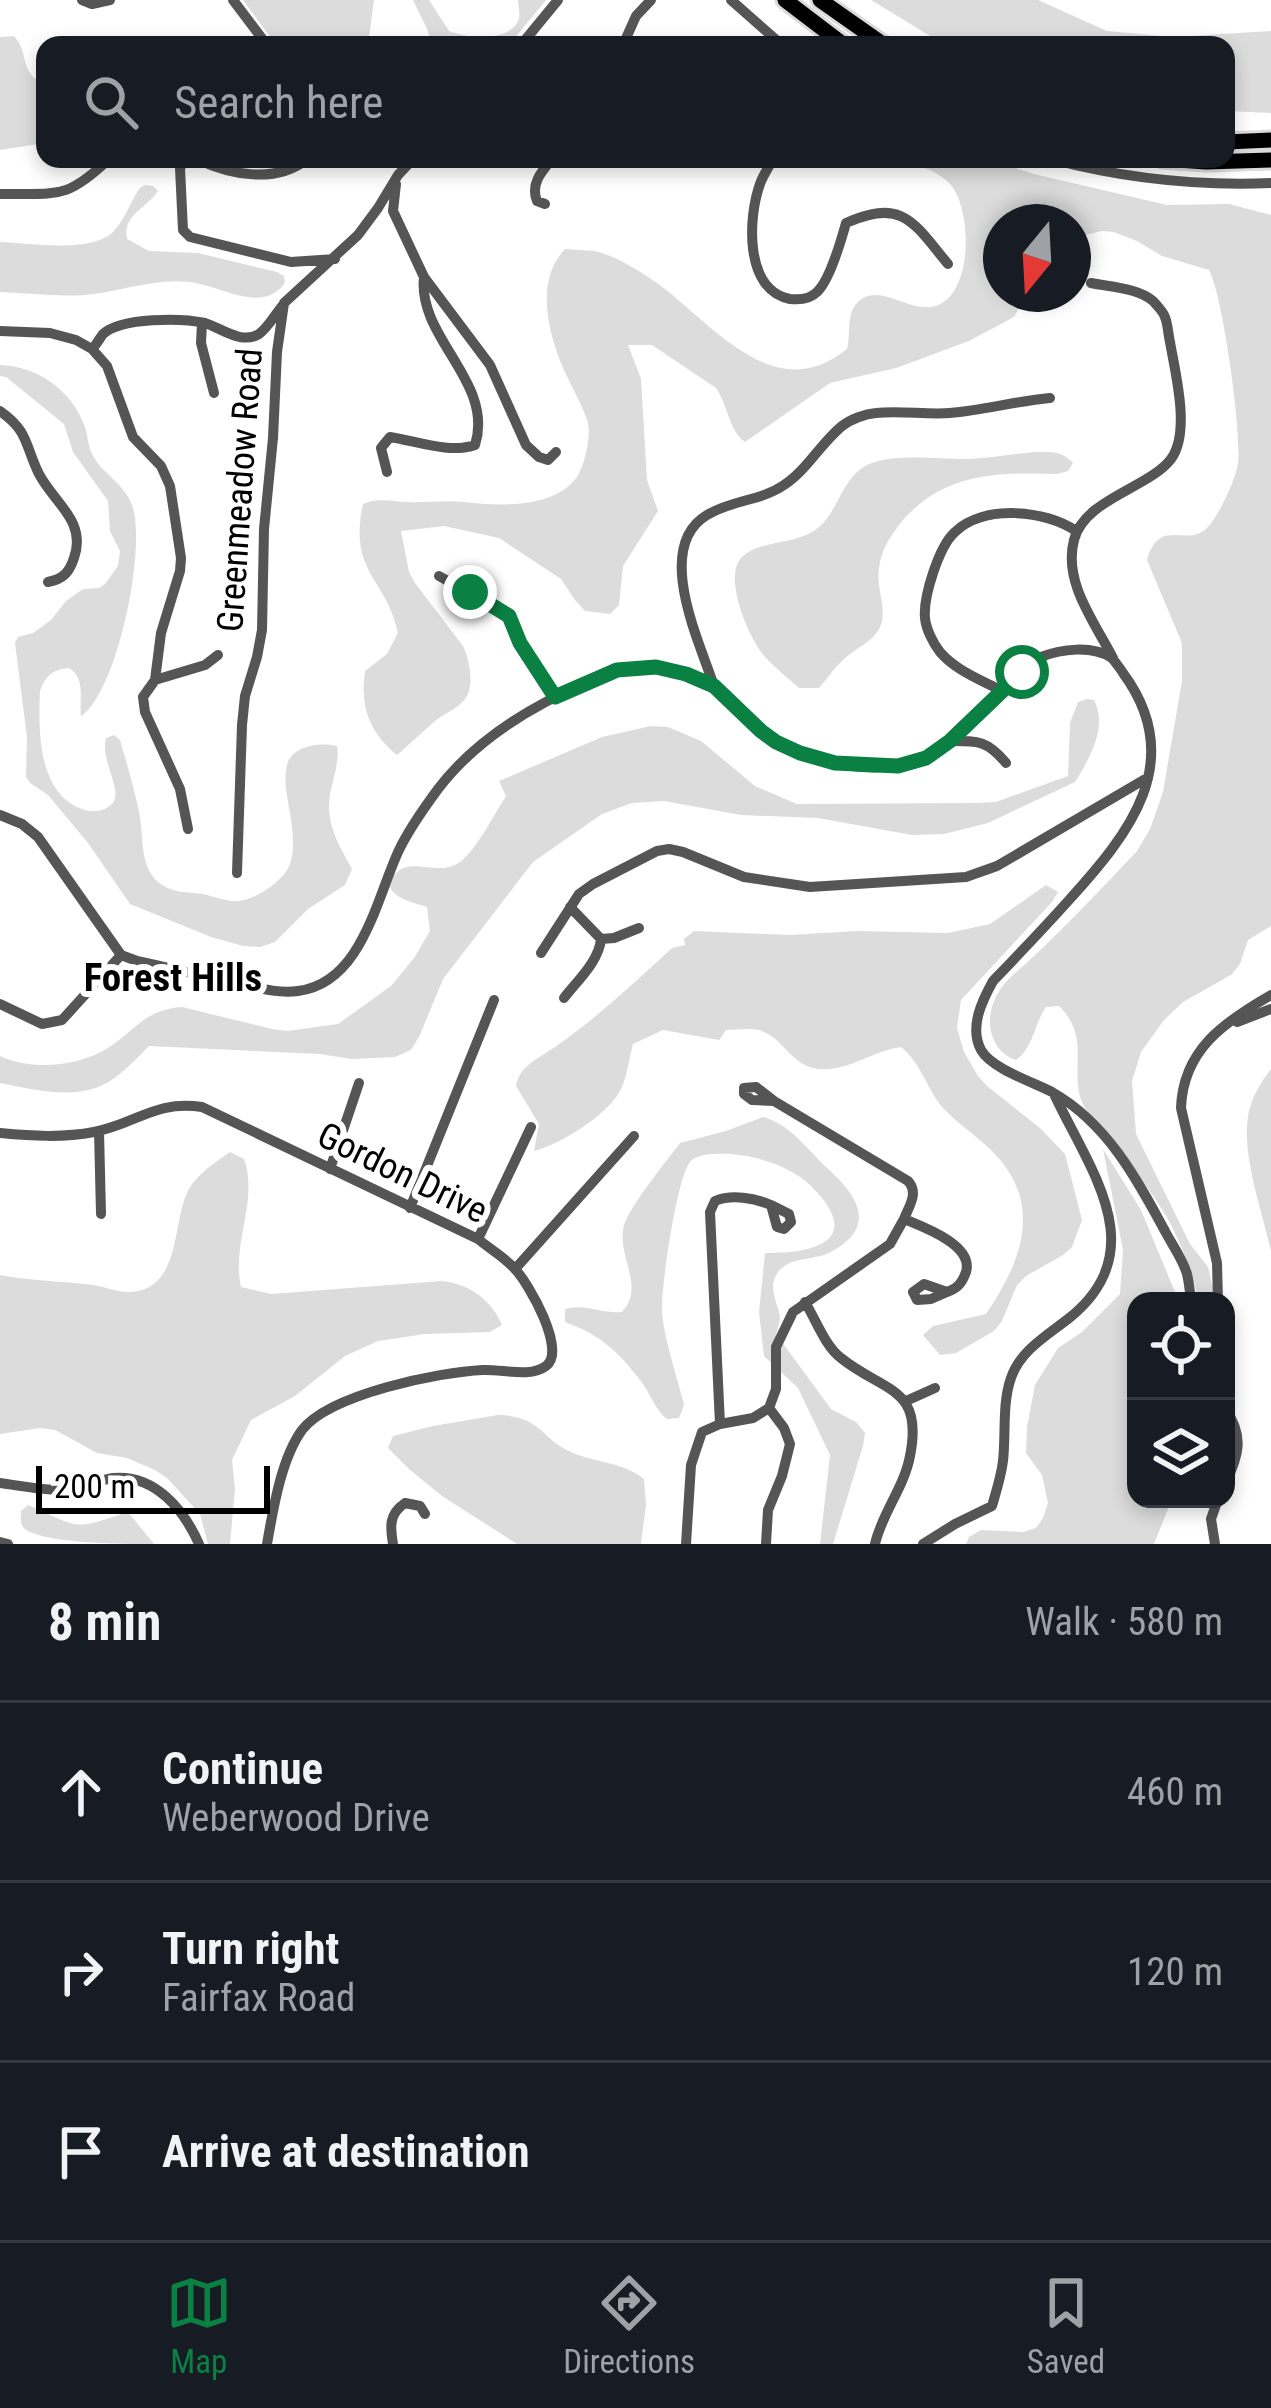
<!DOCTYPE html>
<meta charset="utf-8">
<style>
body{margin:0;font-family:"Roboto Condensed",sans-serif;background:#20242c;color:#f1f3f6}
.controls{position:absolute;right:36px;bottom:36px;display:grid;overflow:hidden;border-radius:24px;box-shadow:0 6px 18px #0003}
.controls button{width:108px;height:108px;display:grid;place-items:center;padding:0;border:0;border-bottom:3px solid #363941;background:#171b24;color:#f1f3f6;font:60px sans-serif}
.compass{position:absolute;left:983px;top:204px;width:108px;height:108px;border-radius:50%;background:#171b24;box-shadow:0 6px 18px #0003;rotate:198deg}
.scale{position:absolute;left:36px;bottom:30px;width:234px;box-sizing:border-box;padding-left:12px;border:6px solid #000;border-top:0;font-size:33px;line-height:42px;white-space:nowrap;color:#000;-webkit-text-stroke:9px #fff;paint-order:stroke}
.stop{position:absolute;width:36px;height:36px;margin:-27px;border:9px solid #0b8043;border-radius:50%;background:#fff}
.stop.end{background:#0b8043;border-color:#fff;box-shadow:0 3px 12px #0008}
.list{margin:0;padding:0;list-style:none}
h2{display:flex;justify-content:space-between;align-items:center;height:156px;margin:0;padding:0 48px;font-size:51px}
h2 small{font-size:39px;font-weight:400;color:#9ea1a6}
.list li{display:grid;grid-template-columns:78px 1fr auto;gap:36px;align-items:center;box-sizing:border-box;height:180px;padding:0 48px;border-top:3px solid #363941}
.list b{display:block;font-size:45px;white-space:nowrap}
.list p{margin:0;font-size:39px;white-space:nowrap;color:#9ea1a6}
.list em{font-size:39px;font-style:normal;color:#9ea1a6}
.icon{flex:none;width:66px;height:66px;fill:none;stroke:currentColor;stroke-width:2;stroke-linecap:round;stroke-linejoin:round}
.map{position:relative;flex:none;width:1271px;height:1544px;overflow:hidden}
.search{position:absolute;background:#171b24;box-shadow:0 6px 18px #0003;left:36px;right:36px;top:36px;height:132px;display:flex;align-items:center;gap:30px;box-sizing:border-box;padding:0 42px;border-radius:24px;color:#9ea1a6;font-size:45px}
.sheet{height:696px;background:#171b24}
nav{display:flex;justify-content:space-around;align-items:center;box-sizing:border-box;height:168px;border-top:3px solid #363941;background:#171b24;font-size:33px;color:#9ea1a6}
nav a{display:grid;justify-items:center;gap:6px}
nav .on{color:#0b8043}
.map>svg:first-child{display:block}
.green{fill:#dcdcdc}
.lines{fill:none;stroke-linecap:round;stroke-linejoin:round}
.highway-casing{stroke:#dbdbdb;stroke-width:21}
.minor{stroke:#555;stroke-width:10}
.highway{stroke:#000;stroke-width:15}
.route{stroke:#0b8043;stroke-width:15}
.labels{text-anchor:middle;stroke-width:12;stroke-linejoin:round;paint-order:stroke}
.street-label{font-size:36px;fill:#000;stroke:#fff}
.neighbourhood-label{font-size:39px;font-weight:bold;fill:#000;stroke:#fff}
</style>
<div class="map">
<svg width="1271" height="1544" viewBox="0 0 1271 1544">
<rect width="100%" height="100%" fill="#fff"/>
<path class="green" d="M 243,0 L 374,0 L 368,45 L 276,45 Z
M 413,0 L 429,0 L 449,31 C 467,38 508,43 518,21 C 521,16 518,5 518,0 L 546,0 L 509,45 L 431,45 L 428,31 Z
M 871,0 L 1038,0 L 1107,31 L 1173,37 L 1271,31 L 1271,113 L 1226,111 L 1226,45 L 945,45 Z
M 14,36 C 30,53 18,72 45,85 L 45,143 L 0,150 L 0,37 Z
M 878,159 L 988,159 L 1034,174 L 1167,205 L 1229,204 L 1271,215 L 1271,926 L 1248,940 L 1240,964 L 1231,975 L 1183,1002 L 1164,1020 L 1141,1052 L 1132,1081 L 1136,1134 L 1190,1244 L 1208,1267 L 1214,1293 L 1211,1301 L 1199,1301 C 1193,1275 1182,1246 1170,1223 C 1154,1193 1130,1166 1110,1139 C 1103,1129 1093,1120 1086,1110 C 1065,1076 1094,1040 1059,1006 L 1046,1007 C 1034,1024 1034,1047 1016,1060 C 991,1052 984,1022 995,999 C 1003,981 1018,971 1032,958 C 1068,924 1103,887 1137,851 L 1150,829 L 1163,792 L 1182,681 L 1182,643 L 1147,560 C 1159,517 1186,547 1206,529 C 1218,518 1236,479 1238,463 C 1242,433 1223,296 1209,270 L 1162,256 L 1137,241 L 1114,232 L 1102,231 L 1073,238 L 1073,222 L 1001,222 L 1001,294 L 1021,294 L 1020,306 L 1014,317 L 969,341 L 896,368 L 830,383 L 745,442 C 728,429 728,405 716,388 L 652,345 L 628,345 L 641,379 L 647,480 L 658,511 L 623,566 L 619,605 L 610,614 L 585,611 L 575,600 L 561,579 L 499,538 L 444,526 L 401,531 L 409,572 L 415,583 L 463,646 C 469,659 474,682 467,696 C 461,707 445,713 435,721 C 422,732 410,744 397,755 C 369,732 360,707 365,671 L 387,654 L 398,633 C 386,577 348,573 363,504 C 378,497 391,502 408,502 C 426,503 445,500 464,502 C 498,506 554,509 577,477 C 585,464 591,437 588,423 C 582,403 569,383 561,363 C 547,328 536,279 565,249 C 575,250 585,250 594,251 C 615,255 643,273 661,286 C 715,327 776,407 847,349 C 852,331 844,310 863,298 C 884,286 912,313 935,306 C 974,296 973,205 948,182 C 930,165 902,161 878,159 Z
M 145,185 L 153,186 L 158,191 C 146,209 122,215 127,239 L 149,251 L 198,253 L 277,272 L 284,276 L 285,283 C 261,315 221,285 189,282 C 155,278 119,292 85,295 C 57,297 29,293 0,292 L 0,242 C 29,243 92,254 114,231 C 124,220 131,202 139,189 Z
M 0,365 C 37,366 72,390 85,427 C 88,436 88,446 92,454 C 102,474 123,482 132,505 C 147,546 118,691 81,716 C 79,699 86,678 69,668 C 53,669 45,676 40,691 C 38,732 38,800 89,811 C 97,812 109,810 114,801 C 121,788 100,758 106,738 L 114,735 L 120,740 C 127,764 134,788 139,812 C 144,835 139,866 158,882 C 171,893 186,892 202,894 C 214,896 226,902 239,901 C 256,899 284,881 290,864 C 301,829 278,788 288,762 C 294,745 323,742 337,746 C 340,766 330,784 329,804 C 328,828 341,849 352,869 L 345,885 L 308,909 L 275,942 L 260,947 L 243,946 L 211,937 L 130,904 L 88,843 L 48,795 L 30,783 L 26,777 L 27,737 L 15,643 L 18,637 L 33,633 L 51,620 L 66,601 L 83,589 L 99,588 L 105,584 L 118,566 L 120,551 L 110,531 L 108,501 L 73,452 L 64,424 L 6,377 L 0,376 Z
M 1034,452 C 1050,452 1062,450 1073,463 L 1068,471 L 1057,474 C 999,472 945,473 904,519 C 892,533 881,549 879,568 C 875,589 890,611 878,631 C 870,643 853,650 843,660 C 834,668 827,679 819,688 L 799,688 C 788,678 775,668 765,657 C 749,639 721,575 743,556 C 760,541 792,544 812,532 C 837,518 839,484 862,468 C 887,451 941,460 970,459 C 992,458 1013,454 1034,452 Z
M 1087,699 L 1094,700 C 1108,726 1090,758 1075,782 L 988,823 L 944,834 L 912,835 L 818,818 L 741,815 L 664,801 L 632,803 L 602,814 L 533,862 L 443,979 L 420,1035 L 411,1050 L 395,1057 L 352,1059 L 319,1054 L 149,1046 C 138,1057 126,1070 113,1079 C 81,1102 36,1090 0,1083 L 0,1056 C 29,1070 72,1067 101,1052 C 133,1035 141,1010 182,1007 L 272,1029 L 287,1031 L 338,1024 L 391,986 L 414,958 L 430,931 L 427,907 C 413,902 395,900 389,885 C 402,851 430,876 455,865 C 474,856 494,814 506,796 L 499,781 L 602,737 L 651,726 L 668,727 L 701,741 L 755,786 L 797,804 L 978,803 L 996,802 L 1068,776 L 1070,723 L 1078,702 Z
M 1046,885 L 1058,892 L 1052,902 L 961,1000 L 957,1028 L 964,1052 L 978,1076 L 987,1086 L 1040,1128 L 1065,1154 L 1082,1220 L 1072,1247 L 1063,1255 L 1026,1276 L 1017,1285 L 1002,1321 L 994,1331 L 956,1353 L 940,1355 L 923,1335 L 933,1326 L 986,1314 C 1022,1261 1044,1204 993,1152 C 977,1136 958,1124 943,1108 C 926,1088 922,1064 901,1047 C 872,1051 850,1071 819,1069 C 793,1067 785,1041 764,1032 C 755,1027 737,1030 726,1030 L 719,1040 L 663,1030 L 633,1044 C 629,1059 627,1078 620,1091 C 606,1116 561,1144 534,1151 L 539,1124 L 516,1086 C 519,1066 539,1058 555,1047 C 598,1017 634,983 672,948 L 685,945 L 684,939 L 694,931 L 790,935 L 857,931 L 948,933 L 990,924 Z
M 1271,1069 L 1271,1251 C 1262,1210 1240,1152 1249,1111 C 1253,1095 1261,1082 1271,1069 Z
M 763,1117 C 790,1124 807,1149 827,1168 C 859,1196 878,1228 829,1253 C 812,1261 791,1256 778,1272 C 767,1287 777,1301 780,1316 C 780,1322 778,1328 776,1334 L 831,1409 L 856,1422 L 865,1433 L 863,1446 L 833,1544 L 820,1544 L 830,1455 L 798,1388 L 764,1356 L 759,1312 L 765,1253 C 817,1254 865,1239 810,1185 C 788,1164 746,1152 716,1154 C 708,1154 696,1155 690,1162 C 677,1178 662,1282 662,1306 C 661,1330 678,1380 684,1405 L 679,1418 L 667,1419 C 653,1408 651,1393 640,1380 C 617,1350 600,1335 565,1322 L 565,1309 C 585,1303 601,1314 622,1312 C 645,1287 619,1260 623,1230 C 625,1211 666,1162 680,1143 L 726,1131 Z
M 1103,1149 L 1141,1210 L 1177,1297 L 1172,1301 L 1136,1301 L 1134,1369 L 1136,1384 L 1136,1499 L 1172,1499 L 1154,1544 L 966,1544 L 969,1537 L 981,1530 L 1023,1532 L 1036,1528 L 1043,1518 L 1048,1503 L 1042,1475 L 1026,1453 L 1027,1427 L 1035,1385 L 1058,1348 L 1082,1332 L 1120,1294 L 1123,1250 Z
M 230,1152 L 244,1159 C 259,1201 231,1244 241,1287 L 271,1294 L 442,1281 C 469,1284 491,1299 502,1325 L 490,1332 L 425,1334 L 378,1341 L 345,1356 L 295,1396 L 251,1420 L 232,1460 L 235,1489 L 230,1544 L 208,1544 L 200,1514 L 168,1479 L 155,1470 L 127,1458 L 97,1453 L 55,1430 L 40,1428 L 0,1434 L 0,1275 C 31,1281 62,1281 93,1285 C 108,1287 123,1295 138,1291 C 182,1281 172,1219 189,1189 C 198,1173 216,1162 230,1152 Z
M 498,1415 C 542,1416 540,1439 573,1453 C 597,1463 623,1462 644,1479 L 646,1504 L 641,1544 L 517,1544 L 442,1496 L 409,1469 L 388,1448 L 393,1436 L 433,1426 Z
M 28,1505 C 81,1528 71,1531 128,1512 L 154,1544 C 124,1544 50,1544 26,1530 C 19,1524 21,1520 21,1511 Z"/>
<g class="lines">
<g class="highway-casing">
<path id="highway" d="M 785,0 L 844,45
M 820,0 L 884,45
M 1226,142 L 1271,140
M 1163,159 L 1206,162 L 1271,160"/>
</g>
<path class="minor" d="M 82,0 L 92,4 L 110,0
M 233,0 L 267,45
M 731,0 L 782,45
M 521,45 L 558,0
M 623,45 L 636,16 L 651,0
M 185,159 L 180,168 L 183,230 L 190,237 L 291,262 L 335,259
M 197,159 C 230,175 276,184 307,159
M 773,159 C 769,167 763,175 760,184 C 748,217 744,290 790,299 C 799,300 810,299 817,292 C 830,280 841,241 846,223 C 903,198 913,222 948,264
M 1051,159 C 1122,178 1197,186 1271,183
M 396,184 L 393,211 L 424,277 L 490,365 L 526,445 L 539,457 L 548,460 L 556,452
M 0,194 C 57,193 65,201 109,159
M 545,204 L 537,201 C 530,184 542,171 552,159
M 1091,283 C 1110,287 1138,288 1153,301 C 1154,302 1164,313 1164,315 C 1168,322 1168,334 1170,342 C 1175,372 1191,432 1171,459 C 1149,488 1084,499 1074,540 C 1063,582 1094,621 1113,658
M 202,323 L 201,343 L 214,393
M 0,331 L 50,333 L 76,340 L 92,349 L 107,366 L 133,437 L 161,466 L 170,486 L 181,558 L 180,571 L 161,633 L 155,680 L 143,697 L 145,712 L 180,789 L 188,829
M 92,349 C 94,348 102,335 103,334 C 122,317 182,318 205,323 C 221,328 242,345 259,334 C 268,328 276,313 283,305
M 0,411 C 29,431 25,446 39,474 C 54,503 87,521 74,558 C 69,573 63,579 48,582
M 387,472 L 381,448 L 390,437 C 416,441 450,454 475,445 C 495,382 417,338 424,277
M 439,576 L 509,616 L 520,642 L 555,697
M 155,680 L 205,665 L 218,655
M 714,686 C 700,643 653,547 707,515 C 731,500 761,501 784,485 C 807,470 821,443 842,426 C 851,419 865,414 876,413 C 900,410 926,415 950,413 C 984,410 1017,401 1050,398
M 1002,691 C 981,680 955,670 940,652 C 933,643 926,629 925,618 C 923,597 939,546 955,532 C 984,504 1046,510 1076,531
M 949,741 C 978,741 987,740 1006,763
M 0,815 L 22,824 L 38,837 L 121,955
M 237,873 L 242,725 L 245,696 L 257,657 L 262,630 L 264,529 L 273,438 L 277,352 L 284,303 L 358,235 L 378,208 L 398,175 L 413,159
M 570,907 L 601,939
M 601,939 L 614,938 L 639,928
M 541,953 L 579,894 L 593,884 L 657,851 L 669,849 L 683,852 L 744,877 L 810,887 L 966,877 L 997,866 L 1147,778
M 121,955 L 137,961 C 170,968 202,976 235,983 C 255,987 277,994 298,991 C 362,983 376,899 399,850 C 409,829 424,808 438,789 C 476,739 535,704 592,680 C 600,677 609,672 617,670 C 648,663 688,669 714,686 C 737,701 751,727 775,741 C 814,765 881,777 924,758 C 943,750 958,732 973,718 C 995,697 1017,676 1041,657 C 1061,649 1092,645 1112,658 C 1113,659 1122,671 1123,673 C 1188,761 1129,834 1069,900 C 1044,928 1019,954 993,981 C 982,1001 969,1027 981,1050 C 992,1069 1033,1082 1052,1092 C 1107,1123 1137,1179 1166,1233 C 1173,1246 1183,1260 1187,1274 C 1189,1282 1190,1292 1191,1301
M 564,998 C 578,980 599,961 601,939
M 0,1004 L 42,1024 L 62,1020 L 121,955
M 1237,1022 L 1271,1009
M 774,1101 L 752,1100 L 744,1094 L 744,1088 L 756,1087 L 774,1101 L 908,1181 C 919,1193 909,1206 904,1219
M 99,1131 L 101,1214
M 0,1133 C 31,1136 63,1138 94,1132 C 136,1124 155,1100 202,1107 L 478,1239 C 490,1249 504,1257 514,1268 C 529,1283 567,1351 546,1366 C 530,1378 502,1369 483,1370 C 439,1372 330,1394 302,1430 C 281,1459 273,1510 267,1544
M 330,1169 L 359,1083
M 771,1205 L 789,1214 L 791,1222 L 784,1229 L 777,1227 Z
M 410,1208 L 494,1000
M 478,1239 L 531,1127
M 515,1269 L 634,1136
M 924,1284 L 947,1292 L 931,1299 L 917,1300 L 913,1292 Z
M 1218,1301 L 1217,1263 L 1181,1108 C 1183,1050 1224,1022 1271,995
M 805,1302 C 816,1320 825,1346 841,1358 C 883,1392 924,1386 910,1456 C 904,1488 882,1513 875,1544
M 906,1401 L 935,1388
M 1226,1410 C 1244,1436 1239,1455 1226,1482
M 720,1424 L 710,1212 L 715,1201 C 732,1194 754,1198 771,1205
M 0,1483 C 22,1486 45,1491 67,1490 C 84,1490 97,1480 113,1478 C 155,1474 184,1510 199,1544
M 0,1542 L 8,1544
M 393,1544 C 390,1526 389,1514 405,1503 L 420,1506 L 425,1514
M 686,1544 L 691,1465 L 702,1432 L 720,1424 L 753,1418 L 769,1408 L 776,1389 L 776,1347 L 793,1312 L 890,1244 L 904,1219 C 923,1227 974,1245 966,1272 C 962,1283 958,1288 947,1292
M 766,1544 L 768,1510 L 782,1476 L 790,1444 L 784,1428 L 769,1408
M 923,1544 L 955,1524 L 992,1506 C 996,1492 1001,1477 1003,1461 C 1006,1435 1002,1403 1011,1378 C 1020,1351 1046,1336 1068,1319 C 1154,1251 1091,1172 1055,1096
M 1215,1544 L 1211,1519 L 1218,1499"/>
<use href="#highway" class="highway"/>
</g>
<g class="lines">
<path class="route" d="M 470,592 L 509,616 L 520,643 L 555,697 L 617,670 L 656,667 L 686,674 L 714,686 L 761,731 L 776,742 L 800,753 L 835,763 L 898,766 L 926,758 L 950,741 L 1022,672"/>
</g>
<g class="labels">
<g class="street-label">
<text transform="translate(239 490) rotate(-86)" y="13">Greenmeadow Road</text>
<text transform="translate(403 1172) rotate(26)" y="13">Gordon Drive</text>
</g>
<g class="neighbourhood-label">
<text x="173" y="991">Forest Hills</text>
</g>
</g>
</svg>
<div class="controls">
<button><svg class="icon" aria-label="locate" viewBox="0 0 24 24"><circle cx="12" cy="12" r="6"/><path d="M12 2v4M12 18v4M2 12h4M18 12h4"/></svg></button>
<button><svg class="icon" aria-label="layers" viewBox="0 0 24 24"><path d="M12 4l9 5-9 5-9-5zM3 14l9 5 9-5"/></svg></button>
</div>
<svg class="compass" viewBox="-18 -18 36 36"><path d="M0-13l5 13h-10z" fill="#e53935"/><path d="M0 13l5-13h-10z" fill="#9ea1a6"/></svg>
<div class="scale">200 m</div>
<div class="stop" style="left:1022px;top:672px"></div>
<div class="stop end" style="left:470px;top:592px"></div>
<div class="search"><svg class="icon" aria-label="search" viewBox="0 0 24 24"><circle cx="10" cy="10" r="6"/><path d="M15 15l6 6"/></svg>Search here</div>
</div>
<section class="sheet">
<h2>8 min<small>Walk · 580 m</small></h2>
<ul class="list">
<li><svg class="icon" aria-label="ahead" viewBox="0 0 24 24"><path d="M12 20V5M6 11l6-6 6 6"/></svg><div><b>Continue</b><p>Weberwood Drive</p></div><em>460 m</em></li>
<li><svg class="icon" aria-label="right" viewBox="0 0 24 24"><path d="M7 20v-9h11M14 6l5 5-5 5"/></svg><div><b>Turn right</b><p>Fairfax Road</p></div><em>120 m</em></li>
<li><svg class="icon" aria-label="arrive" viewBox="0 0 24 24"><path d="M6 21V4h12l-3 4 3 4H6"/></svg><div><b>Arrive at destination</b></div></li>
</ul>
</section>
<nav>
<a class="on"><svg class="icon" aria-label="map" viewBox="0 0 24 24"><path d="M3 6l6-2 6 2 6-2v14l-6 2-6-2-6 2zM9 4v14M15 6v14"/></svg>Map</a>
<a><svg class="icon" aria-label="directions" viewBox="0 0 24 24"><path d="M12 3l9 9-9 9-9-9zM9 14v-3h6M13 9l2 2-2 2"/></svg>Directions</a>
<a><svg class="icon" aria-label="saved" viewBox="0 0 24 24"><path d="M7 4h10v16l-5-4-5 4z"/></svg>Saved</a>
</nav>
